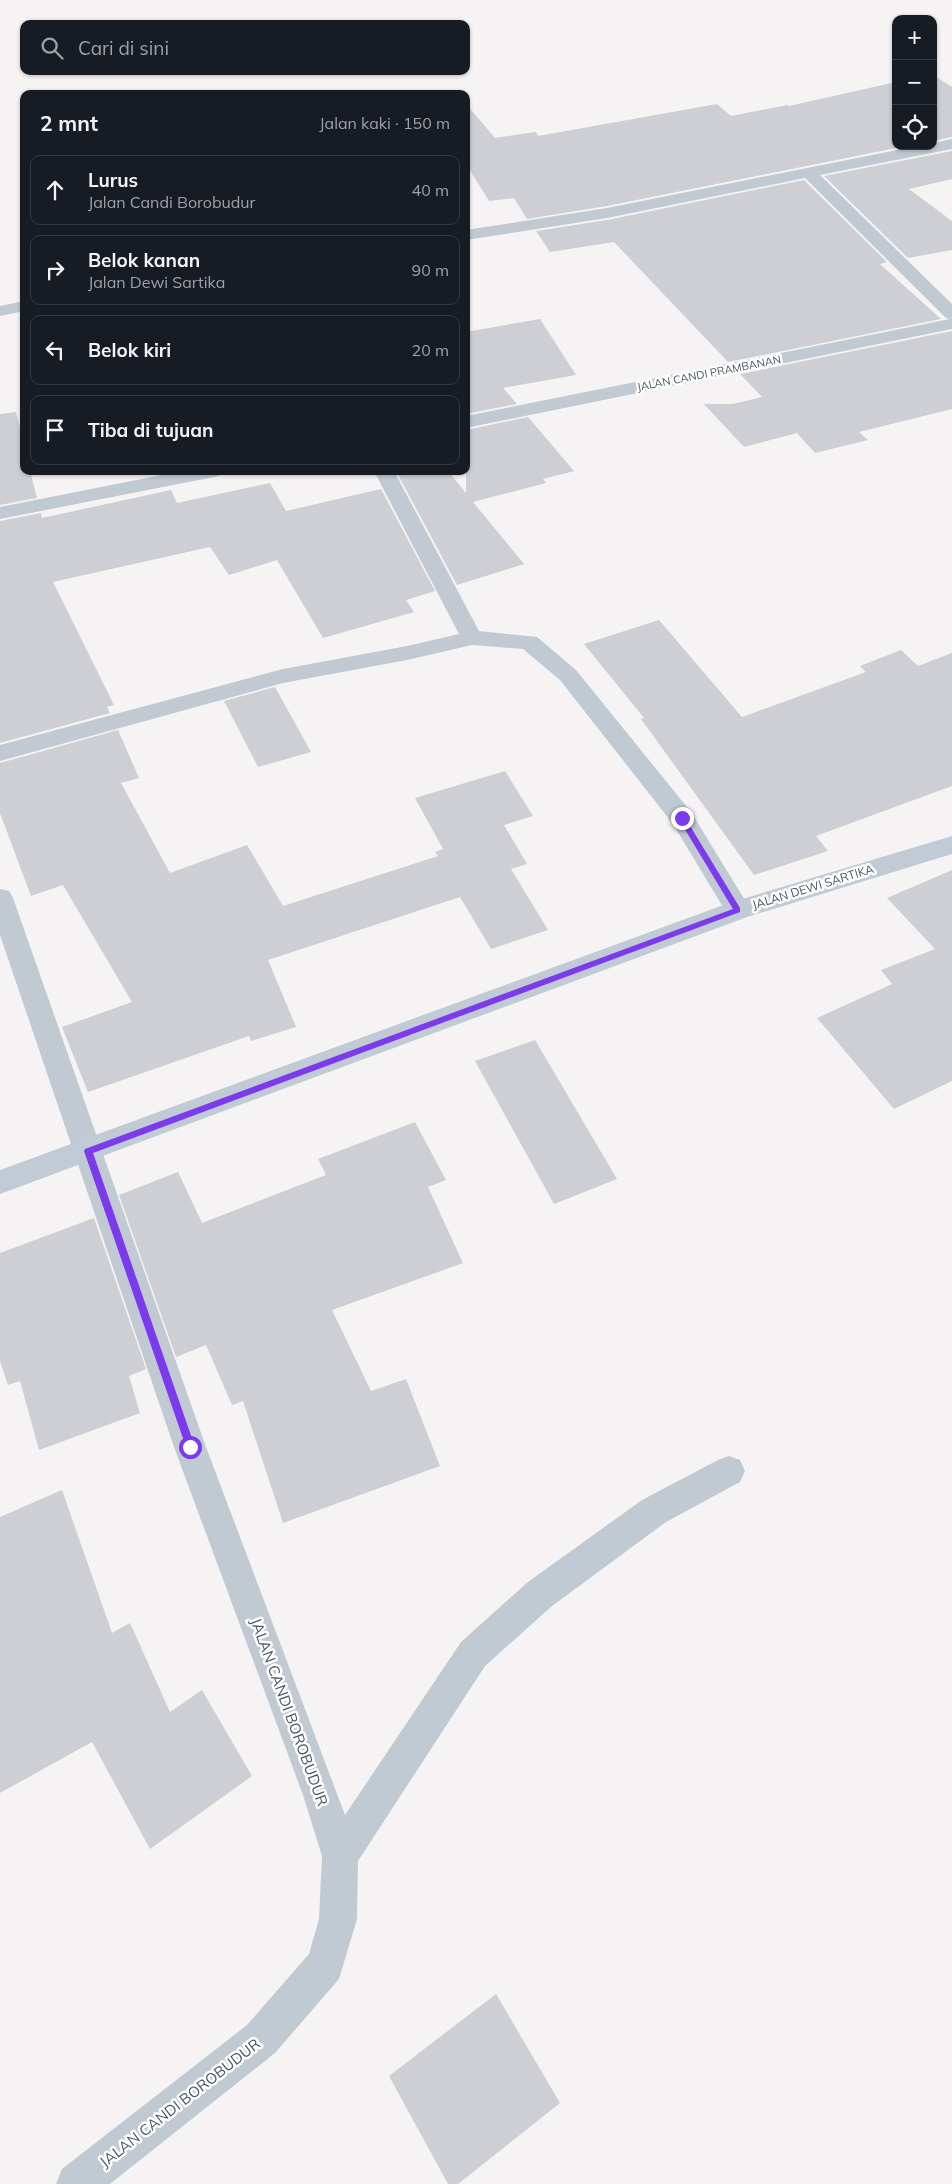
<!DOCTYPE html>
<html lang="id">
<meta charset="utf-8">
<style>
body{margin:0;font-family:Mulish,sans-serif;background:#20242c;color:#f1f3f6}
.controls{position:absolute;right:15px;top:15px;display:grid;overflow:hidden;border-radius:10px;box-shadow:0 1px 4px #0004}
.controls button{width:45px;height:45px;display:grid;place-items:center;padding:0;border:0;border-bottom:1px solid #363941;background:#171b24;color:#f1f3f6;font:25px sans-serif}
.stop{position:absolute;width:15px;height:15px;margin:-11px;border:4px solid #7c3aed;border-radius:50%;background:#fff}
.stop.end{background:#7c3aed;border-color:#fff;box-shadow:0 1px 5px #0008}
.list{margin:0;padding:0;list-style:none}
h2{display:flex;justify-content:space-between;align-items:center;height:65px;margin:0;padding:0 20px;font-size:21px}
h2 small{font-size:16px;font-weight:400;color:#9ea1a6}
.list li{display:grid;grid-template-columns:32px 1fr auto;gap:15px;align-items:center;box-sizing:border-box;height:70px;margin:0 10px 10px;padding:0 10px;border:1px solid #363941;border-radius:10px}
.list b{display:block;font-size:19px;white-space:nowrap}
.list p{margin:0;font-size:16px;white-space:nowrap;color:#9ea1a6}
.list em{font-size:16px;font-style:normal;color:#9ea1a6}
.icon{flex:none;width:28px;height:28px;fill:none;stroke:currentColor;stroke-width:2;stroke-linecap:round;stroke-linejoin:round}
.map{position:relative;flex:none;width:952px;height:2184px;overflow:hidden}
.search{position:absolute;background:#171b24;box-shadow:0 1px 4px #0004;left:20px;top:20px;width:450px;height:55px;display:flex;align-items:center;gap:12px;box-sizing:border-box;padding:0 18px;border-radius:10px;color:#9ea1a6;font-size:19px}
.panel{position:absolute;background:#171b24;box-shadow:0 1px 4px #0004;left:20px;top:90px;width:450px;height:385px;border-radius:10px}
.map>svg:first-child{display:block}
.building{fill:#cdcfd5}
.lines{fill:none;stroke-linecap:round;stroke-linejoin:round}
.street{fill:#c1cad2;fill-rule:evenodd}
.secondary{fill:#c1cbd6;fill-rule:evenodd}
.route{fill:#7c3aed}
.labels{text-anchor:middle;stroke-width:5;stroke-linejoin:round;paint-order:stroke}
.far-street-label{font-size:11px;fill:#4a5661;stroke:#fff}
.street-label{font-size:12px;fill:#4a5661;stroke:#fff}
.near-street-label{font-size:15px;fill:#4a5661;stroke:#fff}
</style>
<div class="map">
<svg width="952" height="2184" viewBox="0 0 952 2184">
<rect width="100%" height="100%" fill="#f5f3f3"/>
<path class="building" d="M 933,75 L 952,87 L 952,137 L 933,141 Z
M 896,82 L 896,146 L 906,146 L 607,206 L 527,219 L 514,198 L 489,201 L 466,164 L 466,104 L 495,138 L 536,132 L 538,136 L 717,104 L 731,116 L 787,105 L 789,106 Z
M 952,151 L 952,179 L 909,189 L 952,221 L 952,250 L 908,258 L 824,176 Z
M 804,180 L 887,262 L 880,264 L 941,319 L 728,362 L 614,242 L 550,252 L 536,231 L 607,220 Z
M 540,319 L 576,375 L 503,388 L 517,404 L 466,414 L 466,332 Z
M 952,331 L 952,409 L 859,432 L 868,440 L 815,453 L 797,433 L 744,447 L 704,404 L 733,404 L 762,397 L 740,374 Z
M 16,412 L 24,445 L 24,471 L 30,471 L 37,498 L 0,505 L 0,414 Z
M 528,417 L 574,471 L 543,479 L 546,483 L 473,502 L 524,564 L 457,585 L 396,471 L 448,471 L 466,493 L 466,430 Z
M 270,483 L 286,511 L 381,489 L 435,591 L 406,600 L 414,612 L 323,638 L 277,560 L 229,575 L 210,547 L 53,582 L 114,705 L 107,707 L 110,713 L 0,743 L 0,521 L 41,513 L 42,518 L 171,490 L 177,503 Z
M 659,620 L 742,717 L 866,672 L 860,666 L 901,650 L 918,666 L 952,653 L 952,786 L 816,836 L 828,851 L 754,875 L 641,719 L 644,718 L 584,644 Z
M 275,687 L 311,752 L 258,767 L 224,701 Z
M 118,730 L 139,778 L 121,783 L 170,873 L 247,845 L 283,906 L 438,856 L 435,852 L 443,849 L 415,798 L 505,771 L 533,816 L 504,825 L 527,864 L 511,869 L 548,930 L 491,949 L 460,897 L 268,960 L 296,1027 L 251,1041 L 249,1036 L 88,1092 L 62,1027 L 132,1002 L 63,885 L 31,896 L 0,813 L 0,763 Z
M 952,870 L 952,1081 L 894,1109 L 817,1018 L 892,984 L 881,970 L 935,949 L 887,898 Z
M 535,1040 L 617,1179 L 554,1204 L 475,1061 Z
M 415,1122 L 446,1180 L 428,1187 L 463,1263 L 332,1310 L 371,1391 L 406,1379 L 440,1466 L 283,1523 L 243,1401 L 232,1405 L 206,1345 L 176,1357 L 119,1195 L 178,1172 L 202,1223 L 326,1175 L 318,1159 Z
M 94,1218 L 146,1369 L 129,1376 L 140,1413 L 39,1450 L 20,1381 L 8,1385 L 0,1361 L 0,1253 Z
M 62,1490 L 112,1633 L 130,1623 L 170,1712 L 202,1690 L 252,1776 L 150,1849 L 92,1742 L 0,1793 L 0,1517 Z
M 496,1994 L 560,2103 L 458,2184 L 448,2184 L 389,2076 Z"/>
<g class="lines">
<path class="street" d="M 952,139 L 952,149 L 820,175 L 952,304 L 952,329 L 466,428 L 466,416 L 950,319 L 946,318 L 805,178 L 607,218 L 466,240 L 466,230 L 607,208 L 917,146 L 933,146 L 933,143 Z
M 24,301 L 24,311 L 0,316 L 0,306 Z
M 182,471 L 224,471 L 221,475 L 214,477 L 0,519 L 0,507 Z
M 374,471 L 394,471 L 479,631 L 537,637 L 576,670 L 691,812 L 751,910 L 747,917 L 738,919 L 729,917 L 673,824 L 560,680 L 523,649 L 472,645 L 407,660 L 283,683 L 0,761 L 0,745 L 283,669 L 407,646 L 459,634 Z
M 0,889 L 9,891 L 13,898 L 206,1447 L 345,1815 L 461,1642 L 528,1582 L 642,1500 L 718,1460 L 729,1456 L 740,1460 L 745,1471 L 740,1482 L 666,1522 L 552,1606 L 485,1666 L 358,1861 L 357,1919 L 339,1979 L 275,2053 L 110,2184 L 56,2184 L 62,2169 L 247,2025 L 309,1954 L 319,1919 L 322,1856 L 303,1795 L 174,1447 L 0,935 Z"/>
<path class="secondary" d="M 952,836 L 952,854 L 747,917 L 0,1194 L 0,1170 L 729,903 Z"/>
</g>
<path class="route" d="M 679,816 L 684,816 L 740,908 L 740,912 L 93,1153 L 195,1447 L 190,1451 L 187,1450 L 84,1151 L 85,1149 L 733,909 L 678,818 Z"/>
<g class="labels">
<g class="far-street-label">
<text transform="translate(709 373) rotate(-11)" y="4">JALAN CANDI PRAMBANAN</text>
</g>
<g class="street-label">
<text transform="translate(813 887) rotate(-17)" y="4">JALAN DEWI SARTIKA</text>
</g>
<g class="near-street-label">
<text transform="translate(289 1712) rotate(70)" y="5">JALAN CANDI BOROBUDUR</text>
<text transform="translate(180 2103) rotate(-38)" y="5">JALAN CANDI BOROBUDUR</text>
</g>
</g>
</svg>
<div class="controls">
<button>+</button>
<button>−</button>
<button><svg class="icon" aria-label="locate" viewBox="0 0 24 24"><circle cx="12" cy="12" r="6"/><path d="M12 2v4M12 18v4M2 12h4M18 12h4"/></svg></button>
</div>
<div class="stop" style="left:190px;top:1447px"></div>
<div class="stop end" style="left:682px;top:818px"></div>
<div class="search"><svg class="icon" aria-label="search" viewBox="0 0 24 24"><circle cx="10" cy="10" r="6"/><path d="M15 15l6 6"/></svg>Cari di sini</div>
<section class="panel">
<h2>2 mnt<small>Jalan kaki · 150 m</small></h2>
<ul class="list">
<li><svg class="icon" aria-label="ahead" viewBox="0 0 24 24"><path d="M12 20V5M6 11l6-6 6 6"/></svg><div><b>Lurus</b><p>Jalan Candi Borobudur</p></div><em>40 m</em></li>
<li><svg class="icon" aria-label="right" viewBox="0 0 24 24"><path d="M7 20v-9h11M14 6l5 5-5 5"/></svg><div><b>Belok kanan</b><p>Jalan Dewi Sartika</p></div><em>90 m</em></li>
<li><svg class="icon" aria-label="left" viewBox="0 0 24 24"><path d="M17 20v-9H6M10 6l-5 5 5 5"/></svg><div><b>Belok kiri</b></div><em>20 m</em></li>
<li><svg class="icon" aria-label="arrive" viewBox="0 0 24 24"><path d="M6 21V4h12l-3 4 3 4H6"/></svg><div><b>Tiba di tujuan</b></div></li>
</ul>
</section>
</div>
